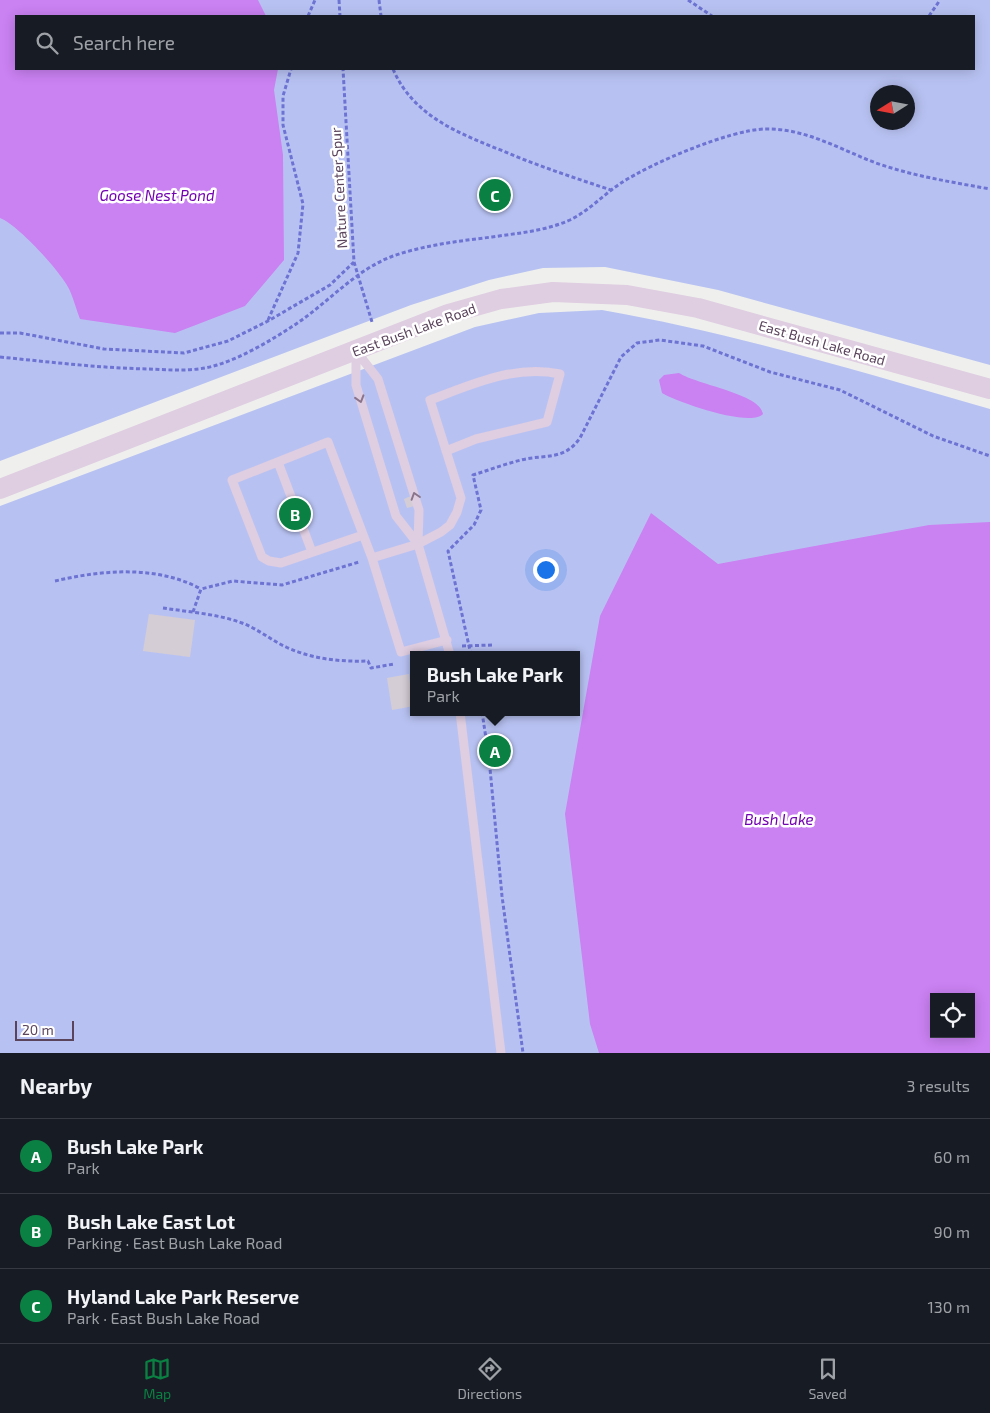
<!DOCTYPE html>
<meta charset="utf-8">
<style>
body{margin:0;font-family:"Exo 2",sans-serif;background:#20242c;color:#f1f3f6}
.controls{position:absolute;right:15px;bottom:15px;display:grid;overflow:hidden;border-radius:0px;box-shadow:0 2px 12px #0003}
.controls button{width:45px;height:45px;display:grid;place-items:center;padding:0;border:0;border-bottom:1px solid #363941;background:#171b24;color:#f1f3f6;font:25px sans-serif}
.compass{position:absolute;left:870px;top:85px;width:45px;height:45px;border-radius:50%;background:#171b24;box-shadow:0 2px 12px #0003;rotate:259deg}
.scale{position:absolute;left:15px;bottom:12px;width:59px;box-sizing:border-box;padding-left:5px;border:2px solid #5a445c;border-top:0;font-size:14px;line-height:18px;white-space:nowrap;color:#5a445c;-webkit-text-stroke:4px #fff;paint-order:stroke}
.you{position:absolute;left:545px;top:569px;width:18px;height:18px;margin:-12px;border:4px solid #fff;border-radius:50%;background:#1a73e8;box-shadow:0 0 0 8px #1a73e833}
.badge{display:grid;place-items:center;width:32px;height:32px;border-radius:50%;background:#0b8043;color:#fff;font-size:16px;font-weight:700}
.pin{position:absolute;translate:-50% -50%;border:2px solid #fff;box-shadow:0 1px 5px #0006}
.popup{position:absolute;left:410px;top:651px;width:170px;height:65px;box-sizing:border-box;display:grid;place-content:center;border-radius:0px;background:#171b24;filter:drop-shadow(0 1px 4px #0005);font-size:16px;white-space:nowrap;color:#9ea1a6}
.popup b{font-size:19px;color:#f1f3f6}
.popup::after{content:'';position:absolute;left:50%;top:100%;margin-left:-10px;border:10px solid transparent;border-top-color:#171b24}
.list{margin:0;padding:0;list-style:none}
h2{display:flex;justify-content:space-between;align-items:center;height:65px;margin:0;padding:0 20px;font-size:21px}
h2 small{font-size:16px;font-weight:400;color:#9ea1a6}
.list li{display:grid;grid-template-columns:32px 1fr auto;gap:15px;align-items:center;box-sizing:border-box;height:75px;padding:0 20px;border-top:1px solid #363941}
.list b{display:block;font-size:19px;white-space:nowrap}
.list p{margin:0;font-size:16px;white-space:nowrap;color:#9ea1a6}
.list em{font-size:16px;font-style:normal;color:#9ea1a6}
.icon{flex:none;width:28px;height:28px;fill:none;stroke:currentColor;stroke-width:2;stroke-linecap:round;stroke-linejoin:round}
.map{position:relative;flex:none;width:990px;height:1053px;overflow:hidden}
.search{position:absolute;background:#171b24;box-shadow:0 2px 12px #0003;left:15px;right:15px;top:15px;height:55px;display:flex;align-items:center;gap:12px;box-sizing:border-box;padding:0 18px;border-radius:0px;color:#9ea1a6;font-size:19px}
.sheet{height:290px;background:#171b24}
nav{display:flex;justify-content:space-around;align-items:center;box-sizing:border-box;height:70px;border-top:1px solid #363941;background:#171b24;font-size:14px;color:#9ea1a6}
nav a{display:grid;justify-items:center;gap:2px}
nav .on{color:#0b8043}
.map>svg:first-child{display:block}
.green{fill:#b8c2f2;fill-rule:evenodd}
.water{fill:#ca81f2;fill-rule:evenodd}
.building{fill:#d5cdd5}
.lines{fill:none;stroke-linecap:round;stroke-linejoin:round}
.path{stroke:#6d73d2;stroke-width:3;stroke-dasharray:4 2.5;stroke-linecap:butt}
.service{stroke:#dfcde1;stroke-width:9}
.tertiary{stroke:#dfcde1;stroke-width:20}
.oneway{stroke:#89748b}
.labels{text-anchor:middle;stroke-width:5;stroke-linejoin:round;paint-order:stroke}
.street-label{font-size:14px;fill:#5a445c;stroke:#fff}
.water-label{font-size:15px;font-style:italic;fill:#7302b1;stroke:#fff}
</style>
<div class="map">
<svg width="990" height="1053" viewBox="0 0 990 1053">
<rect width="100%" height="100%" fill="#eff0ed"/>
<path class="green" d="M 0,0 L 990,0 L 990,365 L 718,290 L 605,267 L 543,268 L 489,280 L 411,305 L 0,461 ZM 16,16 L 974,16 L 974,69 L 16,69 ZM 878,92 L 908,92 L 908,122 L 878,122 Z
M 602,310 C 734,333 861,372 990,409 L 990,1053 L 0,1053 L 0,506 L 475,327 L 539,313 ZM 414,655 L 576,655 L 576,712 L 414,712 ZM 934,997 L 971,997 L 971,1034 L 934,1034 Z"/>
<path class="water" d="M 0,0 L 258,0 L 266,16 L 16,16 L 16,69 L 278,69 L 274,90 L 283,155 L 284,260 L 245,306 L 175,333 L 80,319 C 76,309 73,296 68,287 C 58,269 18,225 0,218 Z
M 679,373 C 698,385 761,394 763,414 C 751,428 677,402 662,393 L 659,380 L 664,375 Z
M 651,513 L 718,564 L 929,525 L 990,522 L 990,1053 L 599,1053 L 590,1024 L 565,814 L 600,616 ZM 934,997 L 971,997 L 971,1034 L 934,1034 Z"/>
<path class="building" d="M 411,496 L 414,506 L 407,508 L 404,499 Z
M 149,614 L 195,620 L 190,657 L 143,651 Z
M 409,674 L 410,683 L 414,682 L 414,706 L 392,710 L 387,678 Z"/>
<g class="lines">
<path class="path" d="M 339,0 L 340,16
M 379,0 L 381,16
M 688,0 L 712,16
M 308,16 L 315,0
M 929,16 L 940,0
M 393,69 C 413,116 458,133 503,151 C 538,166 575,178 611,190
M 354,262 L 372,322
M 268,320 L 298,253 L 303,204 L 283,125 L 283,96 L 291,69
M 0,333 L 20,333 L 104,349 L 184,353 L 228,341 L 268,321 L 330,285 L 354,262 L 343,69
M 0,357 C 50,362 99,368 149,369 C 171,370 195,372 217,365 C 243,357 270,341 293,326 C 327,304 355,270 393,256 C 425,245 459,241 492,237 C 519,233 545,231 570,220 C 590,210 603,195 621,183 C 652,163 729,130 765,129 C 805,128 839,149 876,163 C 913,176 951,182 990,189
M 55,581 C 102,570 157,565 201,589
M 163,608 C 189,612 218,614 242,623 C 258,629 271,640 286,647 C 312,659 340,662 368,661 L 371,668 L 394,664
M 193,612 L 201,589 L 233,581 L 282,585 L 359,562
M 462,646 L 493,645
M 471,655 L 448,551 L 474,525 L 481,510 L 473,475 C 489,470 505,464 521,460 C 545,454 564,461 580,438 L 621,357 L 637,343 L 660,340 L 703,346 L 770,372 L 840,390 L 933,436 L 990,456
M 482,712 L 489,758 L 502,896 L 523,1053"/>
<path class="service" d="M 356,351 L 378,379 L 419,510 L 418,544 L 450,655
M 356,351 L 356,385 L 396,516 L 418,544
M 278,462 L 312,552
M 363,535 L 281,563 L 269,561 L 262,557 L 232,480 L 328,442 L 372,558 L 418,544 L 441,532 L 450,525 L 457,512 L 461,498 L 430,400 C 471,385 515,364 560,374 L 547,422 L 476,439 L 446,451
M 372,558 L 401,652 L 447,640
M 460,712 L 501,1053"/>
<path class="tertiary" d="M 0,489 L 448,314 L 501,299 L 553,292 L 627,295 L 698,308 L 990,389"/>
</g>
<defs><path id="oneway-chevron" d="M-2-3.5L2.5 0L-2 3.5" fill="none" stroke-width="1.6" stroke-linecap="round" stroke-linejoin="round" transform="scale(1.25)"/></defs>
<g class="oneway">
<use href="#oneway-chevron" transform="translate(360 399) rotate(73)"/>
<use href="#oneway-chevron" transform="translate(415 496) rotate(-108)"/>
</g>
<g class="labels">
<g class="street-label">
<text transform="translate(339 188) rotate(-93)" y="5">Nature Center Spur</text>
<text transform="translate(414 330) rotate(-20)" y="5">East Bush Lake Road</text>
<text transform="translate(822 343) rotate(16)" y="5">East Bush Lake Road</text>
</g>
<g class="water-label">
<text x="157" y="201">Goose Nest Pond</text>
<text x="779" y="825">Bush Lake</text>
</g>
</g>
</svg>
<div class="controls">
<button><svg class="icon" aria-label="locate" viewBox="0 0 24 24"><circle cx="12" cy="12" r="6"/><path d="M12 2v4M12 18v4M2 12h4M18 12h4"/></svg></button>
</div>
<svg class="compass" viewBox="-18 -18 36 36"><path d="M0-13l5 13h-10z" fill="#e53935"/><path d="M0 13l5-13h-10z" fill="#9ea1a6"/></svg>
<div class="scale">20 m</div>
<div class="you"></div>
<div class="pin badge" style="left:495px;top:751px">A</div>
<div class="popup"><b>Bush Lake Park</b>Park</div>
<div class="pin badge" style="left:295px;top:514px">B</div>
<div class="pin badge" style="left:495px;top:195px">C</div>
<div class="search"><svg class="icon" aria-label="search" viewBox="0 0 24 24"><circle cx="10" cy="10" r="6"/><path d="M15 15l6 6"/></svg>Search here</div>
</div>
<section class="sheet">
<h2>Nearby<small>3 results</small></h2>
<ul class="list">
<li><span class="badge">A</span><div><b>Bush Lake Park</b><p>Park</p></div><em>60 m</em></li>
<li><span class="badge">B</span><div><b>Bush Lake East Lot</b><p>Parking · East Bush Lake Road</p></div><em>90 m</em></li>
<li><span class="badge">C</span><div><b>Hyland Lake Park Reserve</b><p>Park · East Bush Lake Road</p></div><em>130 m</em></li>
</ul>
</section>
<nav>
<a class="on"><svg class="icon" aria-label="map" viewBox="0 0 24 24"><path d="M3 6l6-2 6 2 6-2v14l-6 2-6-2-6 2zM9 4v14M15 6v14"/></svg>Map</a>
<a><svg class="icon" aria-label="directions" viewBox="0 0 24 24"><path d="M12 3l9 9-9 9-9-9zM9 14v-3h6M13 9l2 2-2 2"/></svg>Directions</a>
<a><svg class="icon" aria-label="saved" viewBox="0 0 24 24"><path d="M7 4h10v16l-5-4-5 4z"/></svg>Saved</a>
</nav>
